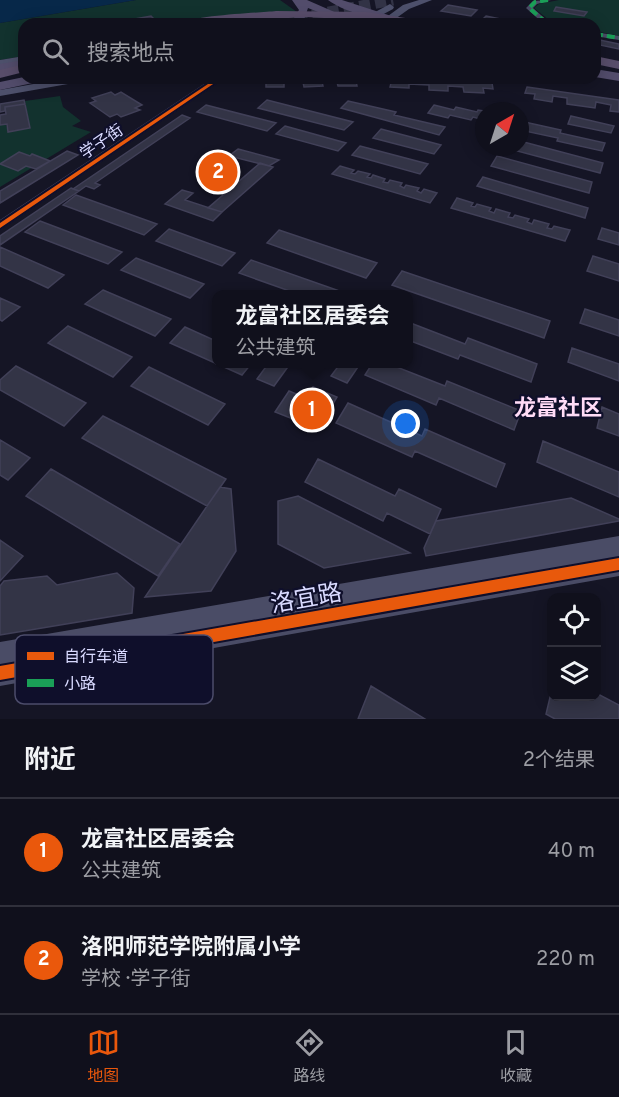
<!DOCTYPE html>
<html lang="zh">
<meta charset="utf-8">
<style>
body{margin:0;font-family:Overpass,"Noto Sans SC",sans-serif;background:#1e1e29;color:#f1f3f6}
.controls{position:absolute;right:18px;bottom:18px;display:grid;overflow:hidden;border-radius:12px;box-shadow:0 3px 15px #0003}
.controls button{width:54px;height:54px;display:grid;place-items:center;padding:0;border:0;border-bottom:2px solid #30303b;background:#10101c;color:#f1f3f6;font:30px sans-serif}
.compass{position:absolute;left:475px;top:102px;width:54px;height:54px;border-radius:50%;background:#10101c;box-shadow:0 3px 15px #0003;rotate:39deg}
.you{position:absolute;left:406px;top:424px;width:21px;height:21px;margin:-15px;border:4px solid #fff;border-radius:50%;background:#1a73e8;box-shadow:0 0 0 9px #1a73e833}
.badge{display:grid;place-items:center;width:39px;height:39px;border-radius:50%;background:#ea580c;color:#fff;font-size:20px;font-weight:700}
.pin{position:absolute;translate:-50% -50%;border:3px solid #fff;box-shadow:0 2px 6px #0006}
.popup{position:absolute;left:212px;top:290px;width:201px;height:78px;box-sizing:border-box;display:grid;place-content:center;border-radius:12px;background:#10101c;filter:drop-shadow(0 2px 4px #0005);font-size:20px;white-space:nowrap;color:#9c9da3}
.popup b{font-size:22px;color:#f1f3f6}
.popup::after{content:'';position:absolute;left:50%;top:100%;margin-left:-12px;border:12px solid transparent;border-top-color:#10101c}
.list{margin:0;padding:0;list-style:none}
h2{display:flex;justify-content:space-between;align-items:center;height:78px;margin:0;padding:0 24px;font-size:26px}
h2 small{font-size:20px;font-weight:400;color:#9c9da3}
.list li{display:grid;grid-template-columns:39px 1fr auto;gap:18px;align-items:center;box-sizing:border-box;height:108px;padding:0 24px;border-top:2px solid #30303b}
.list b{display:block;font-size:22px;white-space:nowrap}
.list p{margin:0;font-size:20px;white-space:nowrap;color:#9c9da3}
.list em{font-size:20px;font-style:normal;color:#9c9da3}
.icon{flex:none;width:33px;height:33px;fill:none;stroke:currentColor;stroke-width:2;stroke-linecap:round;stroke-linejoin:round}
.map{position:relative;flex:none;width:619px;height:719px;overflow:hidden}
.search{position:absolute;background:#10101c;box-shadow:0 3px 15px #0003;left:18px;right:18px;top:18px;height:66px;display:flex;align-items:center;gap:15px;box-sizing:border-box;padding:0 21px;border-radius:18px;color:#9c9da3;font-size:22px}
.sheet{height:294px;background:#10101c}
nav{display:flex;justify-content:space-around;align-items:center;box-sizing:border-box;height:84px;border-top:2px solid #30303b;background:#10101c;font-size:16px;color:#9c9da3}
nav a{display:grid;justify-items:center;gap:3px}
nav .on{color:#ea580c}
.map>svg:first-child{display:block}
.green{fill:#12322e}
.water{fill:#072849}
.building{fill:#333446;stroke:#414058;stroke-width:1.5}
.lines{fill:none;stroke-linecap:round;stroke-linejoin:round}
.primary-tunnel{stroke:#323346;stroke-width:11;stroke-dasharray:11 5;stroke-linecap:butt}
.minor{fill:#4a4c66;fill-rule:evenodd}
.tertiary{fill:#4a4c66;fill-rule:evenodd}
.secondary{fill:#4d506b;fill-rule:evenodd}
.primary{fill:#524c6b;fill-rule:evenodd}
.trunk{fill:#584d6a;fill-rule:evenodd}
.quiet{stroke:#1a9f57;stroke-width:4;stroke-dasharray:8 4;stroke-linecap:butt}
.cycleway-casing{stroke:#0f0f2b;stroke-width:4}
.cycleway{fill:#e8590c;fill-rule:evenodd}
.labels{text-anchor:middle;stroke-width:4.5;stroke-linejoin:round;paint-order:stroke}
.far-street-label{font-size:16px;fill:#d9daff;stroke:#0f0f2b}
.quarter-label{font-size:22px;font-weight:bold;fill:#ffdbf7;stroke:#0f0f2b}
.near-street-label{font-size:24px;fill:#d9daff;stroke:#0f0f2b}
.key{fill:#0f0f2b;stroke:#4c4c6b;stroke-width:1.5}
.key-label{font-size:16px;fill:#d9daff}
</style>
<div class="map">
<svg width="619" height="719" viewBox="0 0 619 719">
<rect width="100%" height="100%" fill="#151525"/>
<path class="green" d="M 136,0 L 280,0 L 297,12 L 291,22 L 285,24 L 24,24 L 24,56 L 0,60 L 0,23 Z
M 559,0 L 619,0 L 619,36 L 595,31 L 595,24 L 554,24 L 534,8 L 539,4 Z
M 60,96 L 63,107 L 81,121 L 72,126 L 91,132 L 0,187 L 0,125 L 6,124 L 8,132 L 30,128 L 25,101 Z"/>
<path class="water" d="M 0,0 L 136,0 L 0,23 Z"/>
<path class="building" d="M 448,5 L 477,10 L 471,16 L 441,11 Z
M 556,7 L 587,12 L 584,16 L 554,11 Z
M 151,16 L 158,23 L 113,24 L 113,23 L 138,21 L 135,19 Z
M 486,16 L 524,24 L 479,23 Z
M 595,39 L 619,44 L 619,49 L 595,44 Z
M 255,78 L 365,78 L 366,81 L 356,81 L 357,86 L 338,86 L 337,82 L 322,82 L 323,86 L 304,87 L 303,82 L 284,82 L 284,87 L 266,87 L 266,82 L 254,82 Z
M 380,78 L 492,83 L 493,89 L 483,88 L 484,93 L 464,92 L 463,87 L 448,86 L 448,91 L 429,90 L 429,85 L 409,84 L 409,88 L 390,87 L 391,83 L 379,82 Z
M 527,87 L 619,100 L 619,112 L 610,111 L 611,105 L 596,102 L 595,108 L 567,104 L 567,98 L 553,96 L 552,102 L 534,99 L 535,94 L 525,93 Z
M 111,92 L 115,95 L 121,92 L 142,105 L 135,108 L 140,110 L 121,117 L 117,114 L 110,117 L 90,103 L 96,101 L 92,98 Z
M 24,100 L 25,104 L 5,107 L 5,111 L 0,112 L 0,104 Z
M 267,100 L 353,122 L 344,130 L 258,108 Z
M 348,101 L 396,112 L 394,115 L 445,127 L 439,135 L 341,108 Z
M 25,104 L 30,128 L 8,132 L 7,124 L 0,125 L 0,115 L 6,114 L 5,107 Z
M 206,105 L 276,123 L 267,131 L 197,112 Z
M 434,105 L 454,110 L 456,107 L 477,112 L 478,110 L 484,111 L 484,120 L 473,117 L 471,120 L 450,115 L 448,118 L 428,113 Z
M 182,115 L 190,118 L 95,183 L 100,185 L 94,189 L 86,186 L 79,191 L 73,189 Z
M 571,116 L 614,126 L 611,133 L 568,124 Z
M 520,121 L 561,130 L 560,133 L 605,143 L 602,151 L 557,141 L 558,138 L 520,130 Z
M 285,126 L 346,143 L 338,151 L 276,134 Z
M 381,129 L 441,145 L 434,154 L 373,138 Z
M 520,141 L 603,163 L 600,173 L 502,147 L 520,147 Z
M 360,146 L 428,164 L 420,174 L 352,155 Z
M 238,149 L 279,160 L 269,166 L 229,156 Z
M 67,151 L 78,155 L 0,203 L 0,191 Z
M 19,152 L 30,156 L 32,154 L 50,161 L 36,169 L 26,166 L 18,171 L 0,164 Z
M 497,156 L 592,182 L 589,193 L 491,166 Z
M 260,163 L 273,167 L 222,212 L 208,208 Z
M 340,166 L 354,170 L 351,173 L 355,174 L 358,171 L 370,174 L 367,177 L 371,178 L 373,175 L 385,179 L 383,182 L 388,183 L 390,180 L 402,183 L 400,186 L 404,188 L 406,185 L 419,188 L 417,191 L 421,193 L 424,189 L 437,193 L 430,203 L 332,174 Z
M 483,177 L 588,208 L 585,218 L 477,186 Z
M 71,188 L 79,191 L 0,245 L 0,236 Z
M 182,190 L 193,193 L 185,200 L 222,212 L 213,221 L 165,204 Z
M 76,195 L 157,224 L 144,235 L 63,205 Z
M 457,198 L 473,203 L 471,206 L 475,207 L 477,204 L 491,208 L 489,211 L 494,213 L 496,209 L 510,213 L 508,217 L 513,218 L 515,215 L 529,219 L 527,222 L 532,224 L 534,220 L 549,224 L 547,228 L 552,229 L 554,226 L 570,230 L 565,241 L 451,208 Z
M 40,221 L 122,252 L 108,264 L 25,232 Z
M 602,228 L 619,233 L 619,245 L 598,239 Z
M 169,229 L 235,253 L 222,266 L 156,241 Z
M 279,230 L 377,263 L 366,278 L 267,243 Z
M 0,247 L 64,275 L 48,288 L 0,266 Z
M 593,256 L 619,264 L 619,281 L 587,271 Z
M 136,258 L 204,284 L 190,298 L 121,270 Z
M 251,260 L 348,294 L 298,294 L 239,273 Z
M 402,271 L 550,321 L 544,338 L 392,285 Z
M 103,290 L 171,319 L 155,336 L 85,304 Z
M 0,298 L 20,307 L 2,321 L 0,320 Z
M 585,309 L 619,320 L 619,336 L 580,323 Z
M 408,322 L 465,344 L 468,338 L 537,364 L 531,382 L 460,355 L 458,359 L 408,340 Z
M 68,326 L 132,357 L 113,377 L 48,343 Z
M 185,327 L 216,341 L 216,364 L 251,364 L 242,375 L 170,343 Z
M 572,348 L 619,364 L 619,381 L 568,362 Z
M 268,364 L 290,364 L 274,386 L 257,379 Z
M 340,364 L 360,364 L 347,383 L 331,376 Z
M 372,364 L 389,364 L 445,386 L 447,381 L 521,411 L 514,430 L 439,398 L 436,405 L 365,375 Z
M 16,366 L 86,403 L 64,426 L 0,390 L 0,380 Z
M 149,367 L 225,404 L 208,425 L 131,386 Z
M 313,387 L 337,397 L 321,424 L 296,414 L 293,419 L 275,412 L 289,391 L 306,398 Z
M 348,403 L 422,436 L 425,429 L 505,464 L 496,487 L 415,451 L 412,457 L 336,423 Z
M 602,407 L 619,414 L 619,436 L 597,428 Z
M 103,416 L 226,479 L 207,506 L 82,438 Z
M 0,440 L 30,458 L 8,480 L 0,475 Z
M 543,441 L 619,472 L 619,497 L 537,462 Z
M 318,459 L 395,496 L 399,489 L 441,509 L 430,534 L 387,513 L 383,521 L 305,482 Z
M 51,469 L 180,544 L 158,576 L 26,496 Z
M 220,487 L 231,489 L 236,551 L 211,591 L 145,597 Z
M 298,496 L 410,553 L 324,568 L 278,544 L 278,501 Z
M 571,498 L 619,519 L 619,521 L 426,556 L 424,548 L 436,521 Z
M 0,540 L 23,556 L 0,581 Z
M 117,573 L 134,588 L 132,613 L 0,635 L 0,586 L 4,581 L 47,576 L 57,585 Z
M 371,686 L 425,719 L 358,719 Z
M 552,689 L 552,696 L 596,696 L 596,693 L 619,705 L 619,719 L 555,719 L 546,714 Z"/>
<g class="lines">
<path class="primary-tunnel" d="M 265,24 L 393,0"/>
<path class="minor" d="M 551,0 L 537,4 L 533,8 L 551,24 L 544,24 L 526,8 L 533,1 Z
M 595,32 L 619,36 L 619,40 L 595,36 Z"/>
<path class="tertiary" d="M 213,78 L 225,78 L 0,230 L 0,220 Z
M 619,536 L 619,576 L 0,686 L 0,642 Z"/>
<path class="secondary" d="M 419,0 L 432,0 L 409,9 L 388,24 L 377,24 L 403,5 Z
M 390,4 L 394,7 L 393,9 L 365,24 L 353,24 Z
M 24,56 L 24,62 L 0,66 L 0,60 Z
M 67,78 L 90,78 L 85,81 L 0,96 L 0,90 Z"/>
<path class="primary" d="M 292,0 L 307,0 L 355,21 L 346,23 L 308,8 L 303,23 L 290,24 L 299,10 Z
M 328,0 L 342,0 L 416,24 C 393,24 346,14 328,0 Z
M 24,60 L 24,68 L 0,72 L 0,64 Z
M 595,69 L 619,73 L 619,81 L 595,77 Z
M 24,77 L 44,78 L 42,81 L 0,90 L 0,82 Z"/>
<path class="trunk" d="M 276,11 L 366,12 L 425,21 L 431,24 L 306,17 L 181,24 C 193,15 258,13 276,11 Z
M 595,56 L 619,61 L 619,69 L 595,64 Z
M 24,64 L 24,72 L 0,78 L 0,70 Z"/>
<path class="quiet" d="M 548,0 L 535,2 L 529,8 L 548,24
M 595,34 L 619,38"/>
<g class="cycleway-casing">
<path id="cycleway" d="M 217,78 L 222,78 L 0,228 L 0,223 Z
M 619,558 L 619,570 L 0,680 L 0,666 Z"/>
</g>
<use href="#cycleway" class="cycleway"/>
</g>
<g class="labels">
<g class="far-street-label">
<text transform="translate(101 141) rotate(-34)" y="6">学子街</text>
</g>
<g class="quarter-label">
<text x="558" y="415">龙富社区</text>
</g>
<g class="near-street-label">
<text transform="translate(306 598) rotate(-10)" y="8">洛宜路</text>
</g>
</g>
<rect x="15" y="635" width="198" height="69" rx="9" class="key"/>
<rect x="27" y="652" width="27" height="8" fill="#e8590c"/>
<rect x="27" y="679" width="27" height="8" fill="#1a9f57"/>
<g class="key-label">
<text x="64" y="662">自行车道</text>
<text x="64" y="689">小路</text>
</g>
</svg>
<div class="controls">
<button><svg class="icon" aria-label="locate" viewBox="0 0 24 24"><circle cx="12" cy="12" r="6"/><path d="M12 2v4M12 18v4M2 12h4M18 12h4"/></svg></button>
<button><svg class="icon" aria-label="layers" viewBox="0 0 24 24"><path d="M12 4l9 5-9 5-9-5zM3 14l9 5 9-5"/></svg></button>
</div>
<svg class="compass" viewBox="-18 -18 36 36"><path d="M0-13l5 13h-10z" fill="#e53935"/><path d="M0 13l5-13h-10z" fill="#9c9da3"/></svg>
<div class="you"></div>
<div class="pin badge" style="left:312px;top:410px">1</div>
<div class="popup"><b>龙富社区居委会</b>公共建筑</div>
<div class="pin badge" style="left:218px;top:172px">2</div>
<div class="search"><svg class="icon" aria-label="search" viewBox="0 0 24 24"><circle cx="10" cy="10" r="6"/><path d="M15 15l6 6"/></svg>搜索地点</div>
</div>
<section class="sheet">
<h2>附近<small>2个结果</small></h2>
<ul class="list">
<li><span class="badge">1</span><div><b>龙富社区居委会</b><p>公共建筑</p></div><em>40 m</em></li>
<li><span class="badge">2</span><div><b>洛阳师范学院附属小学</b><p>学校 · 学子街</p></div><em>220 m</em></li>
</ul>
</section>
<nav>
<a class="on"><svg class="icon" aria-label="map" viewBox="0 0 24 24"><path d="M3 6l6-2 6 2 6-2v14l-6 2-6-2-6 2zM9 4v14M15 6v14"/></svg>地图</a>
<a><svg class="icon" aria-label="directions" viewBox="0 0 24 24"><path d="M12 3l9 9-9 9-9-9zM9 14v-3h6M13 9l2 2-2 2"/></svg>路线</a>
<a><svg class="icon" aria-label="saved" viewBox="0 0 24 24"><path d="M7 4h10v16l-5-4-5 4z"/></svg>收藏</a>
</nav>
